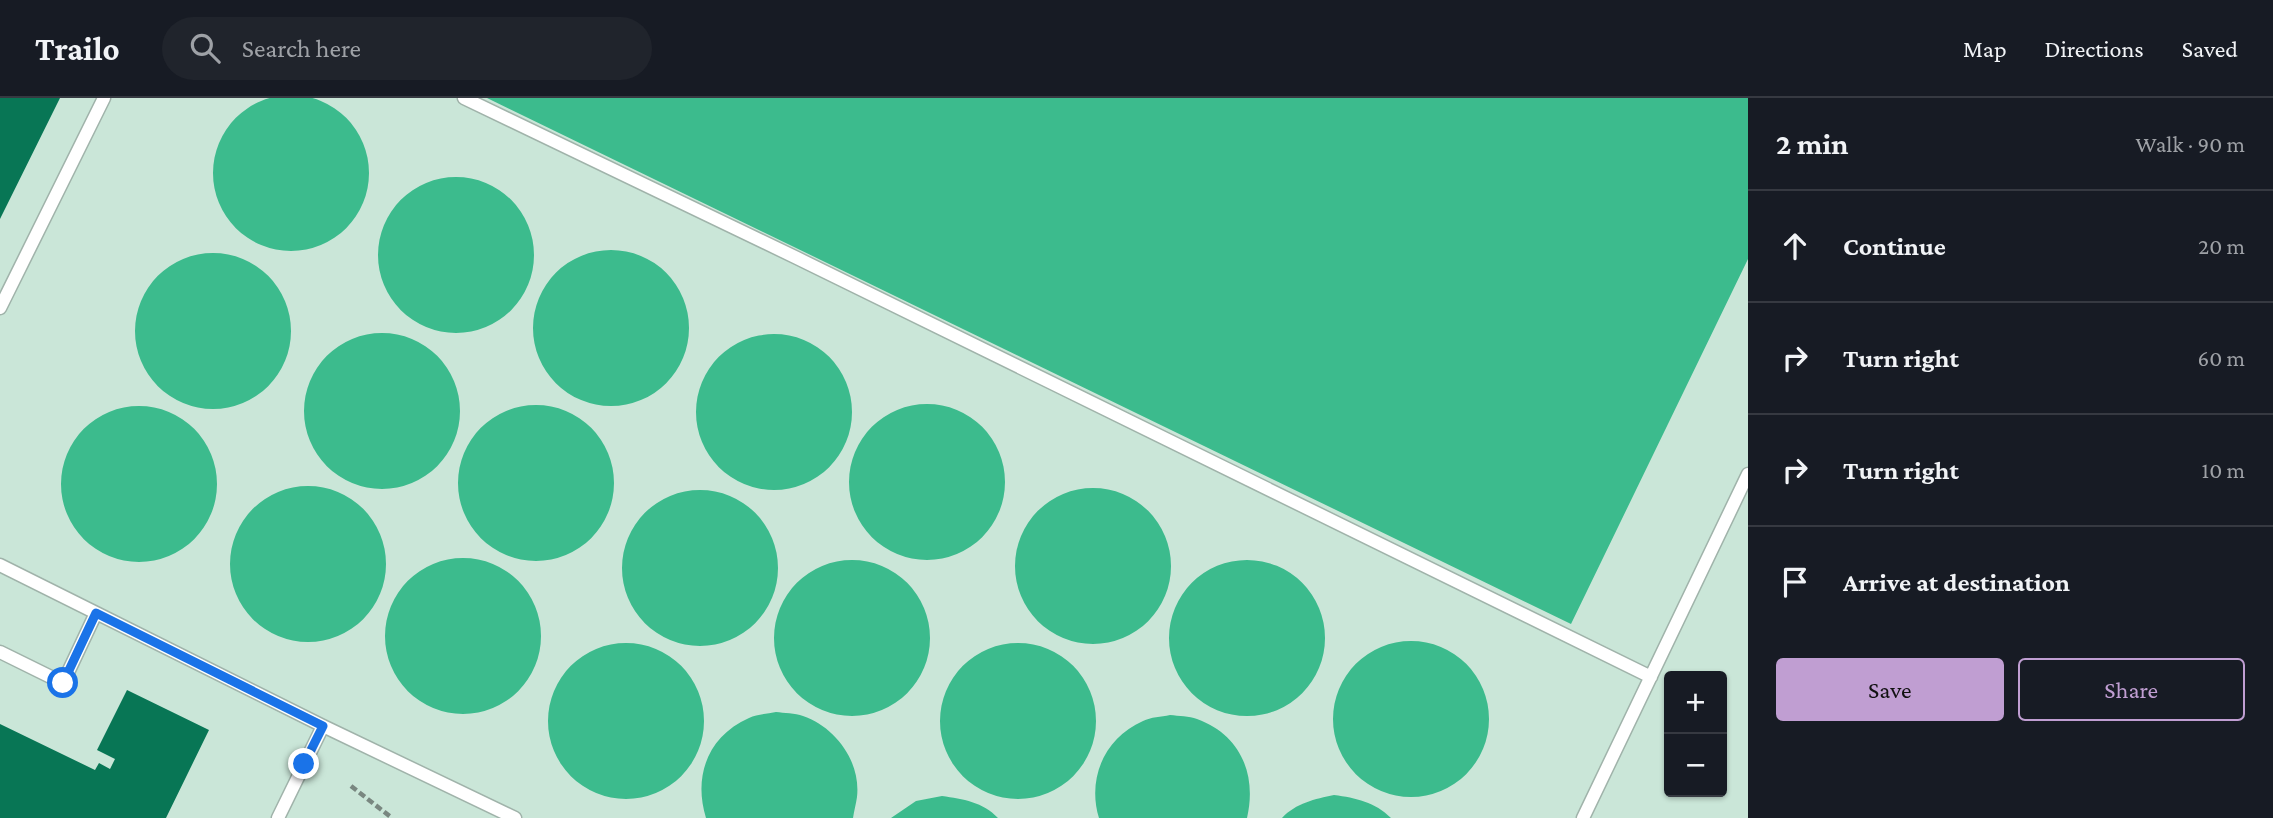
<!DOCTYPE html>
<meta charset="utf-8">
<style>
body{margin:0;font-family:"Crimson Pro",serif;background:#20242c;color:#f1f3f6}
.controls{position:absolute;right:21px;bottom:21px;display:grid;overflow:hidden;border-radius:7px;box-shadow:0 2px 5px #0004}
.controls button{width:63px;height:63px;display:grid;place-items:center;padding:0;border:0;border-bottom:2px solid #363941;background:#171b24;color:#f1f3f6;font:35px sans-serif}
.stop{position:absolute;width:21px;height:21px;margin:-16px;border:5px solid #1a73e8;border-radius:50%;background:#fff}
.stop.end{background:#1a73e8;border-color:#fff;box-shadow:0 2px 7px #0008}
.list{margin:0;padding:0;list-style:none}
h2{display:flex;justify-content:space-between;align-items:center;height:91px;margin:0;padding:0 28px;font-size:30px}
h2 small{font-size:23px;font-weight:400;color:#9ea1a6}
.list li{display:grid;grid-template-columns:46px 1fr auto;gap:21px;align-items:center;box-sizing:border-box;height:112px;padding:0 28px;border-top:2px solid #363941}
.list b{display:block;font-size:26px;white-space:nowrap}
.list em{font-size:23px;font-style:normal;color:#9ea1a6}
.actions{display:flex;gap:14px;padding:21px 28px}
.actions a{flex:1;padding:16px 0;border:2px solid #c09ed2;border-radius:7px;text-align:center;font-size:24px;color:#c09ed2}
.actions .main{background:#c09ed2;color:#111}
.icon{flex:none;width:38px;height:38px;fill:none;stroke:currentColor;stroke-width:2;stroke-linecap:round;stroke-linejoin:round}
.map{position:relative;flex:none;width:1748px;height:720px;overflow:hidden}
header{display:flex;align-items:center;gap:42px;box-sizing:border-box;height:98px;padding:0 35px;background:#171b24;border-bottom:2px solid #363941}
header strong{font-size:33px}
nav{display:flex;gap:38px;margin-inline-start:auto;font-size:24px}
.search{width:490px;height:63px;background:#20242c;display:flex;align-items:center;gap:18px;box-sizing:border-box;padding:0 24px;border-radius:38px;color:#9ea1a6;font-size:26px}
main{display:flex}
aside{flex:1;background:#171b24}
.map>svg:first-child{display:block}
.built{fill:#cae6d8;fill-rule:evenodd}
.water{fill:#3cbb8d}
.building{fill:#087655}
.lines{fill:none;stroke-linecap:round;stroke-linejoin:round}
.service-casing{stroke:#a0b3aa;stroke-width:15}
.path{stroke:#798780;stroke-width:4.5;stroke-dasharray:7 3.5;stroke-linecap:butt}
.service{stroke:#fff;stroke-width:12}
.route{stroke:#1a73e8;stroke-width:9}
</style>
<header>
<strong>Trailo</strong>
<div class="search"><svg class="icon" aria-label="search" viewBox="0 0 24 24"><circle cx="10" cy="10" r="6"/><path d="M15 15l6 6"/></svg>Search here</div>
<nav><a>Map</a><a>Directions</a><a>Saved</a></nav>
</header>
<main>
<div class="map">
<svg width="1748" height="720" viewBox="0 0 1748 720">
<rect width="100%" height="100%" fill="#ddf1e7"/>
<path class="built" d="M 0,0 L 1748,0 L 1748,720 L 0,720 ZM 1669,578 L 1722,578 L 1722,694 L 1669,694 Z"/>
<path class="water" d="M213 75a78 78 0 1 1 156 0a78 78 0 1 1-156 0Z
M 487,0 L 1748,0 L 1748,161 L 1571,526 Z
M378 157a78 78 0 1 1 156 0a78 78 0 1 1-156 0Z
M533 230a78 78 0 1 1 156 0a78 78 0 1 1-156 0Z
M135 233a78 78 0 1 1 156 0a78 78 0 1 1-156 0Z
M304 313a78 78 0 1 1 156 0a78 78 0 1 1-156 0Z
M696 314a78 78 0 1 1 156 0a78 78 0 1 1-156 0Z
M849 384a78 78 0 1 1 156 0a78 78 0 1 1-156 0Z
M458 385a78 78 0 1 1 156 0a78 78 0 1 1-156 0Z
M61 386a78 78 0 1 1 156 0a78 78 0 1 1-156 0Z
M230 466a78 78 0 1 1 156 0a78 78 0 1 1-156 0Z
M1015 468a78 78 0 1 1 156 0a78 78 0 1 1-156 0Z
M622 470a78 78 0 1 1 156 0a78 78 0 1 1-156 0Z
M385 538a78 78 0 1 1 156 0a78 78 0 1 1-156 0Z
M774 540a78 78 0 1 1 156 0a78 78 0 1 1-156 0Z
M1169 540a78 78 0 1 1 156 0a78 78 0 1 1-156 0Z
M1333 621a78 78 0 1 1 156 0a78 78 0 1 1-156 0Z
M940 623a78 78 0 1 1 156 0a78 78 0 1 1-156 0Z
M548 623a78 78 0 1 1 156 0a78 78 0 1 1-156 0Z
M 776,614 C 784,615 795,615 803,618 C 835,629 861,663 857,699 C 856,706 854,713 853,720 L 706,720 C 693,678 708,638 749,620 C 757,616 767,616 776,614 Z
M 1170,617 C 1179,618 1189,618 1197,621 C 1241,637 1257,677 1247,720 L 1099,720 C 1087,681 1104,640 1143,623 C 1151,619 1161,619 1170,617 Z
M 1334,697 C 1356,700 1375,704 1391,720 L 1282,720 C 1296,705 1315,701 1334,697 Z
M 942,698 C 963,701 983,704 998,720 L 891,720 L 916,703 Z"/>
<path class="building" d="M 0,0 L 60,0 L 0,121 Z
M 127,592 L 209,632 L 166,720 L 0,720 L 0,626 L 95,672 L 99,665 L 110,671 L 115,661 L 97,652 Z"/>
<g class="lines">
<g class="service-casing">
<path id="service" d="M 464,0 L 797,160 L 1651,579
M 0,210 L 104,0
M 0,467 L 323,628 L 515,720
M 0,554 L 63,585 L 96,515
M 278,720 L 323,628
M 1583,720 L 1748,376"/>
</g>
<path class="path" d="M 351,688 L 392,720"/>
<use href="#service" class="service"/>
</g>
<g class="lines">
<path class="route" d="M 63,585 L 96,515 L 323,628 L 304,666"/>
</g>
</svg>
<div class="controls">
<button>+</button>
<button>−</button>
</div>
<div class="stop" style="left:63px;top:585px"></div>
<div class="stop end" style="left:304px;top:666px"></div>
</div>
<aside>
<h2>2 min<small>Walk · 90 m</small></h2>
<ul class="list">
<li><svg class="icon" aria-label="ahead" viewBox="0 0 24 24"><path d="M12 20V5M6 11l6-6 6 6"/></svg><div><b>Continue</b></div><em>20 m</em></li>
<li><svg class="icon" aria-label="right" viewBox="0 0 24 24"><path d="M7 20v-9h11M14 6l5 5-5 5"/></svg><div><b>Turn right</b></div><em>60 m</em></li>
<li><svg class="icon" aria-label="right" viewBox="0 0 24 24"><path d="M7 20v-9h11M14 6l5 5-5 5"/></svg><div><b>Turn right</b></div><em>10 m</em></li>
<li><svg class="icon" aria-label="arrive" viewBox="0 0 24 24"><path d="M6 21V4h12l-3 4 3 4H6"/></svg><div><b>Arrive at destination</b></div></li>
</ul>
<div class="actions"><a class="main">Save</a><a>Share</a></div>
</aside>
</main>
